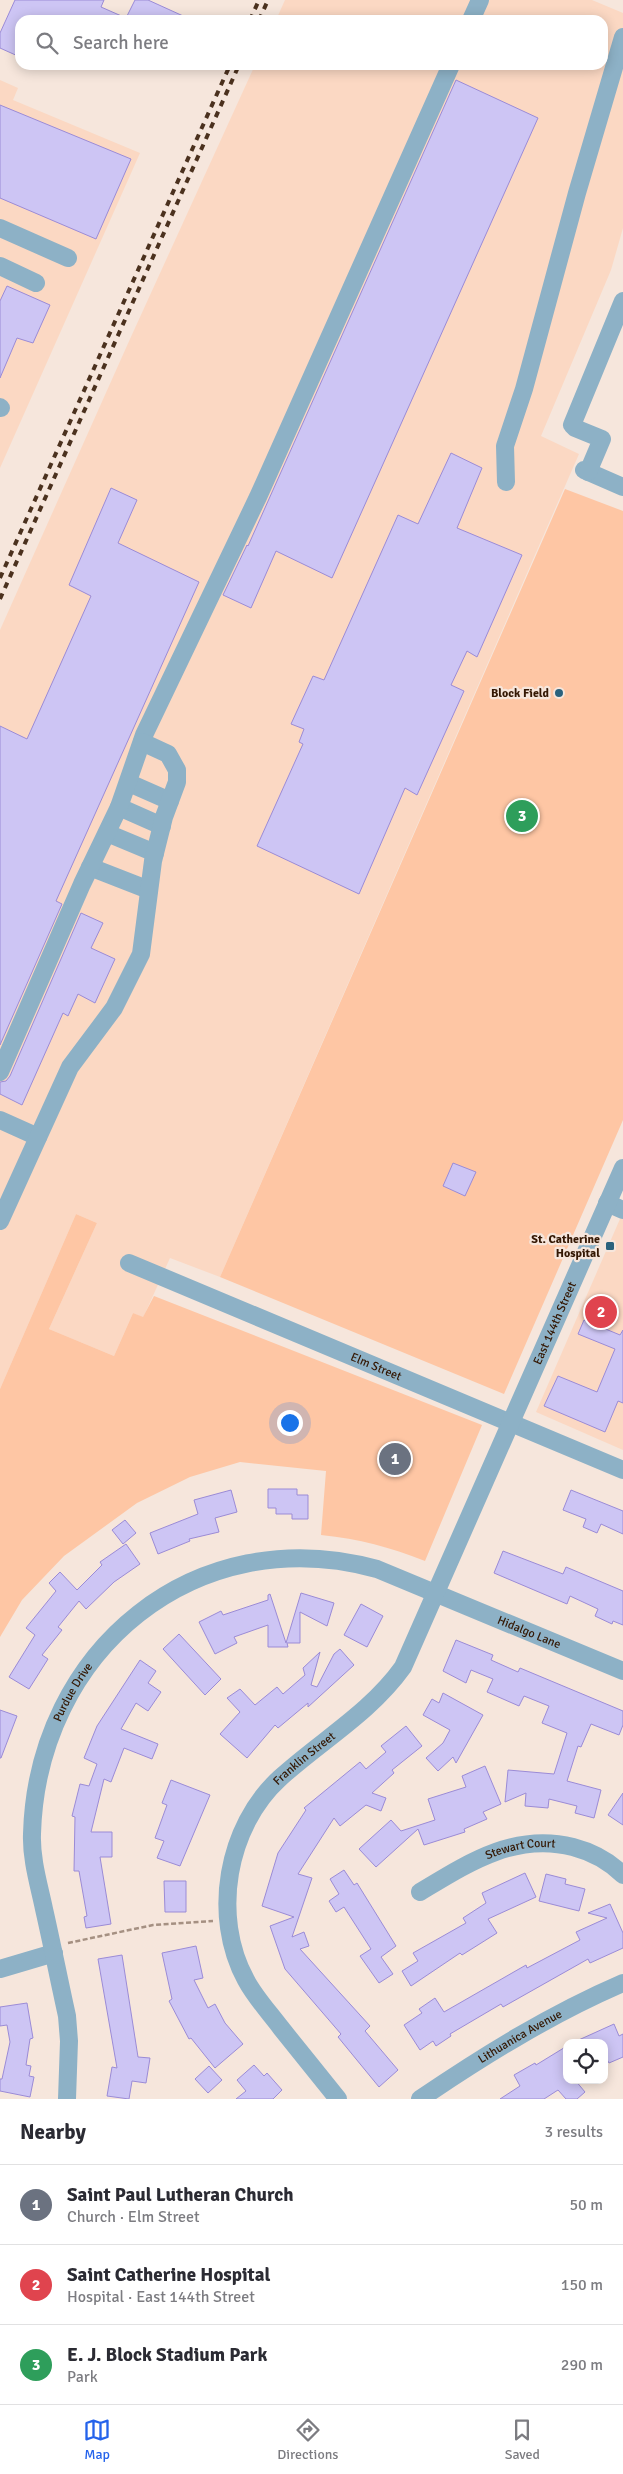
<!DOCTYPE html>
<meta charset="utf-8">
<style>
body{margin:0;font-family:Signika,sans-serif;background:#f2f2f3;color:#2b2b33}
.controls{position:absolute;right:15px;bottom:15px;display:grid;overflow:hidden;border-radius:10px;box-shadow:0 2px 12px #0003}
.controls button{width:45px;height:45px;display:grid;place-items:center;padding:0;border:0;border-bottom:1px solid #e1e1e2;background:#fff;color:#2b2b33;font:25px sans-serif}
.you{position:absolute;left:289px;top:1422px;width:18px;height:18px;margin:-12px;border:4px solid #fff;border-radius:50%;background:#1a73e8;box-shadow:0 0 0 8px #1a73e833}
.badge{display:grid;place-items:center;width:32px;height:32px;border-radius:50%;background:#2563eb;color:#fff;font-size:16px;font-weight:700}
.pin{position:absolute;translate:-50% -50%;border:2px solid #fff;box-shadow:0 1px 5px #0006}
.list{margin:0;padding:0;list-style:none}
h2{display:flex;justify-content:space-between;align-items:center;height:65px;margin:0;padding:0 20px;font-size:21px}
h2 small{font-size:16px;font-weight:400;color:#7c7c81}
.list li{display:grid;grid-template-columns:32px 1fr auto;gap:15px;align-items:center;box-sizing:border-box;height:80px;padding:0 20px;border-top:1px solid #e1e1e2}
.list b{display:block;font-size:19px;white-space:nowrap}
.list p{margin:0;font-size:16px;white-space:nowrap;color:#7c7c81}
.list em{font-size:16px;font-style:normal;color:#7c7c81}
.icon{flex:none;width:28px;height:28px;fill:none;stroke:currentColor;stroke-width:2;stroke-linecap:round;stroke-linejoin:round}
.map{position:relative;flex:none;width:623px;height:2099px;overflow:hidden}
.search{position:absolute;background:#fff;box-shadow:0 2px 12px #0003;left:15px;right:15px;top:15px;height:55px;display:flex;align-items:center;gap:12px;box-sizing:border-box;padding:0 18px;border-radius:15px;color:#7c7c81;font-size:19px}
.sheet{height:305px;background:#fff}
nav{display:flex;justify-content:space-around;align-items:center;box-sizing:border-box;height:70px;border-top:1px solid #e1e1e2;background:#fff;font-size:14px;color:#7c7c81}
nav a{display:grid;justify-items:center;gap:2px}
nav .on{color:#2563eb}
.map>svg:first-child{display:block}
.built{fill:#fbd8c3}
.green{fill:#fec6a4}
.building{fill:#cdc5f4;stroke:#9b8bd6}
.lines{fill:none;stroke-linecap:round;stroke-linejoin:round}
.path{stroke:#a59082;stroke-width:2.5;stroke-dasharray:5 2.5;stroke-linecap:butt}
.minor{stroke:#8db1c6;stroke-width:18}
.rail{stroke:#4b311e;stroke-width:4;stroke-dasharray:6 6;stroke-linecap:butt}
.poi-dot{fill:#2b627d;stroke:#f6e6dc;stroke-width:2}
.labels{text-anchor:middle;stroke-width:4.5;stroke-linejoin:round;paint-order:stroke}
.poi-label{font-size:12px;font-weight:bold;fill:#341804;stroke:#f6e6dc;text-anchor:end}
.street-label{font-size:12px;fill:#341804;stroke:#f6e6dc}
</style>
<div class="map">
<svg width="623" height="2099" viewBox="0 0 623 2099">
<rect width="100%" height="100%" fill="#f6e6dc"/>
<path class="built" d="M 285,0 L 592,0 L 623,13 L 623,228 L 611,270 L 541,436 L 579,454 L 220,1277 L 170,1258 L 143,1318 L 133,1313 L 114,1356 L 49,1329 L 97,1223 L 76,1214 L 0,1389 L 0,630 L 130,339 L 255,65 L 603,65 L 603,20 L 276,20 Z
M 0,80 L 18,88 L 13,100 L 140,153 L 0,468 Z
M 623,1212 L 623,1450 L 536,1412 Z"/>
<path class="green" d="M 565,489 L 623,511 L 623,1120 L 504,1394 L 220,1277 Z
M 76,1214 L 97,1223 L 49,1329 L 114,1356 L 133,1313 L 143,1317 L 154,1296 L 482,1425 L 425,1561 C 389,1547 360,1539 321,1535 L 326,1471 L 240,1462 L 190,1477 L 137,1503 L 64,1556 L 22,1600 L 0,1637 L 0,1389 Z"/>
<path class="building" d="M 15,0 L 104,0 L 101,7 L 126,18 L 135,0 L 148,0 L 192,20 L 20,20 L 20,57 L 0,48 L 0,33 Z
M 456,80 L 538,118 L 332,578 L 276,551 L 251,608 L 223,595 L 247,545 L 248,546 Z
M 0,105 L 131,159 L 96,239 L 0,198 Z
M 7,286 L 50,305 L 33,343 L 17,338 L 0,378 L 0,301 Z
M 451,453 L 482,468 L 457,528 L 522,555 L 477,657 L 467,651 L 451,685 L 464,691 L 417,795 L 405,788 L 359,894 L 257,846 L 303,744 L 299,742 L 304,729 L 291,724 L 313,676 L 324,680 L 398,515 L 418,524 Z
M 111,488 L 137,500 L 118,543 L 199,582 L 56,901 L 62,904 L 0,1045 L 0,726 L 27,739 L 91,596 L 69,585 Z
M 81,913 L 103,923 L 91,948 L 115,959 L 95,1003 L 78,994 L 68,1016 L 63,1013 L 22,1105 L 0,1094 L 0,1082 L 6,1081 L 10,1076 Z
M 453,1163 L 476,1172 L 465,1196 L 443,1186 Z
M 584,1320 L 620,1335 L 623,1330 L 623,1403 L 618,1401 L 605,1432 L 544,1406 L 558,1376 L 597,1392 L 615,1349 L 578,1334 Z
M 268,1489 L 297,1489 L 297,1495 L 308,1495 L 308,1519 L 292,1519 L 292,1514 L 276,1514 L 276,1508 L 268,1508 Z
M 231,1490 L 237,1512 L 215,1518 L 219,1532 L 189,1539 L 190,1541 L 158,1554 L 150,1533 L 198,1514 L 194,1500 Z
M 571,1490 L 623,1511 L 623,1534 L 601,1524 L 597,1533 L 583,1527 L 586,1519 L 563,1510 Z
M 125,1520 L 136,1533 L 123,1544 L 112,1530 Z
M 126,1544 L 140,1564 L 114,1582 L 86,1609 L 79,1601 L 58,1627 L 62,1630 L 42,1655 L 48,1659 L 29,1689 L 9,1677 L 35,1635 L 26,1628 L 56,1591 L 49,1583 L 60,1572 L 77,1590 L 102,1565 L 100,1562 Z
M 503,1551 L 563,1574 L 566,1567 L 623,1591 L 623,1625 L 613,1621 L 612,1624 L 595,1616 L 598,1609 L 570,1596 L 567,1604 L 494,1573 Z
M 301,1593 L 334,1603 L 327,1626 L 300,1612 L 300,1643 L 287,1643 L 288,1647 L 268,1647 L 268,1625 L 234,1637 L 237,1643 L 215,1654 L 199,1622 L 221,1611 L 223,1615 L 268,1600 L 268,1595 L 270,1594 L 286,1643 Z
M 361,1604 L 383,1616 L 367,1647 L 344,1635 Z
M 179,1634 L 221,1679 L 205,1695 L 163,1649 Z
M 456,1640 L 493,1655 L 491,1660 L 518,1672 L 520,1668 L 623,1711 L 623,1725 L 619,1735 L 591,1724 L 581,1747 L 578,1746 L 567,1781 L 601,1790 L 594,1818 L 575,1813 L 577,1806 L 549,1799 L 548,1808 L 525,1806 L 526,1793 L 505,1802 L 508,1770 L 554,1774 L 567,1733 L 542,1723 L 549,1706 L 524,1696 L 519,1706 L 487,1692 L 493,1679 L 471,1670 L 466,1683 L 443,1671 Z
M 340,1649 L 354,1665 L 308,1707 L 308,1703 L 278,1728 L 275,1725 L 247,1758 L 220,1734 L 240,1712 L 227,1698 L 240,1689 L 255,1705 L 277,1687 L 283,1694 L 305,1675 L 303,1668 L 320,1652 L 311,1685 L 317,1687 L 334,1654 Z
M 140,1660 L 156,1671 L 148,1683 L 161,1692 L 148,1711 L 136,1703 L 121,1729 L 158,1744 L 152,1759 L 124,1748 L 111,1782 L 104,1779 L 91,1832 L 112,1832 L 112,1857 L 100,1857 L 111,1924 L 86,1928 L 84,1917 L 87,1916 L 79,1871 L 74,1871 L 75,1817 L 72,1816 L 80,1784 L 89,1786 L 97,1764 L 84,1758 L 97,1726 Z
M 443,1693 L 483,1715 L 456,1763 L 453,1757 L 438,1771 L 426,1758 L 443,1743 L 450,1730 L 423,1715 L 432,1699 L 439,1703 Z
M 0,1710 L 17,1716 L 1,1758 L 0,1758 Z
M 406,1726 L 422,1746 L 392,1770 L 394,1773 L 372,1793 L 386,1798 L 381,1811 L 366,1805 L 340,1826 L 334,1818 L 298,1874 L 312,1878 L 292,1937 L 304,1932 L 309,1946 L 300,1949 L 370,2026 L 365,2031 L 398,2070 L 379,2087 L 338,2037 L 341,2034 L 285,1969 L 270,1926 L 294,1917 L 262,1906 L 278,1853 L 306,1810 L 304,1808 L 360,1762 L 366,1769 L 386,1752 L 381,1746 Z
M 485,1766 L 501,1804 L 483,1812 L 487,1819 L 464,1829 L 465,1832 L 424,1845 L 418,1829 L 376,1867 L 359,1849 L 391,1820 L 401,1831 L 435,1820 L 428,1799 L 466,1787 L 462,1776 Z
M 171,1780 L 210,1795 L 180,1866 L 157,1858 L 164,1841 L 155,1838 L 167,1805 L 162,1803 Z
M 623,1793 L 623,1825 L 608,1815 Z
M 344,1870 L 354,1885 L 357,1883 L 396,1946 L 381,1957 L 393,1974 L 379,1983 L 360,1956 L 371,1949 L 344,1907 L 336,1912 L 329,1901 L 339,1894 L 330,1879 Z
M 525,1873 L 536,1897 L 488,1919 L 497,1933 L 462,1955 L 460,1953 L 411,1986 L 402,1971 L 418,1961 L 413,1953 L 466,1923 L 463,1918 L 486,1903 L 482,1893 Z
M 546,1874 L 566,1879 L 565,1884 L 585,1889 L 579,1911 L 539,1901 Z
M 164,1881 L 186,1881 L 186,1912 L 165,1912 Z
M 610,1904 L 623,1933 L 623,1948 L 590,1963 L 588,1959 L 503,2007 L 501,2004 L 450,2034 L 451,2036 L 436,2046 L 433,2041 L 420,2050 L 404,2025 L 422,2013 L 419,2009 L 435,1998 L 444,2012 L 526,1965 L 527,1968 L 580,1940 L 576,1932 L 607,1918 L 588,1913 Z
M 196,1946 L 203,1978 L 194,1980 L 208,2008 L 215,2004 L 225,2023 L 243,2044 L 215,2068 L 191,2038 L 189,2039 L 169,2001 L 172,1999 L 162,1953 Z
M 122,1955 L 138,2057 L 150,2058 L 146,2083 L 132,2081 L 129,2099 L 107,2096 L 112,2067 L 117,2068 L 98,1959 Z
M 27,2003 L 33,2038 L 30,2039 L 26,2065 L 31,2066 L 29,2076 L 34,2077 L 30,2097 L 0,2091 L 0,2079 L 2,2079 L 10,2042 L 7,2025 L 0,2026 L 0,2007 Z
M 614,2024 L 619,2036 L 623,2034 L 623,2057 L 609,2063 L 604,2054 L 604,2043 L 572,2043 Z
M 567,2046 L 567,2080 L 575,2080 L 585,2092 L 577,2099 L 566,2099 L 558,2090 L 544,2099 L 500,2099 L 520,2086 L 514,2075 L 535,2063 L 536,2065 Z
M 254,2065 L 264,2076 L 267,2073 L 282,2090 L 273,2099 L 236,2099 L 246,2091 L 237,2080 Z
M 209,2066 L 222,2080 L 208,2093 L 195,2079 Z"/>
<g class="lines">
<path class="path" d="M 68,1943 L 153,1925 L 213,1921"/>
<g class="minor">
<path d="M 471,20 L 480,0"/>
<path d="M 0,228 L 68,258"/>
<path d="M 0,266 L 36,283"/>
<path d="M 0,407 L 1,408"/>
<path d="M 584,470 L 623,487"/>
<path d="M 588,472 L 602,439 L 575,428 L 572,425 L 623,301"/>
<path d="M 506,482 L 505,446 L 524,389 L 577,193 L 623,37"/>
<path d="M 129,783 L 170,801"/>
<path d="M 119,807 L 162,826"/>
<path d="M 107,833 L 155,853"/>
<path d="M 90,867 L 149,890"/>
<path d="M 0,1072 L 82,884 L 119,807 L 144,735 L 258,497 L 451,65"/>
<path d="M 0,1120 L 38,1137"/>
<path d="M 607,1203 L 623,1210"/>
<path d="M 0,1221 L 70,1067 L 114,1008 L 141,954 L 153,861 L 164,817 L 177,782 L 177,770 L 168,754 L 142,742"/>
<path id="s1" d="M 129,1263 L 623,1470"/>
<path id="s2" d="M 420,1892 C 468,1863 515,1832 573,1847 C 592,1852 610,1862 623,1875"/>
<path d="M 0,1969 L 54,1953"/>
<path id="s3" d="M 67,2099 L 69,2041 L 67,2016 C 59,1980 52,1944 44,1909 C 39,1885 31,1859 32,1834 C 37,1650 196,1519 377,1569 L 623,1671"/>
<path id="s4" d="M 338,2099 C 319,2075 300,2052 281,2028 C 269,2012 255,1997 246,1980 C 211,1916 227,1826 280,1778 C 322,1740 370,1713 403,1667 L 623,1168"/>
<path id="s5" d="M 420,2099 C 485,2055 551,2014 623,1983"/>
</g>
<path class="rail" d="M 250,20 L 259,0
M 259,20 L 268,0
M 0,578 L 230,65
M 0,599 L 239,65"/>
</g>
<g class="poi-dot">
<circle cx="559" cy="693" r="5"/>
<rect x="605" y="1241" width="10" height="10" rx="2.5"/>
</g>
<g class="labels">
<g class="poi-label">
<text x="549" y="697">Block Field</text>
<text x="600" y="1243">St. Catherine<tspan x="600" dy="14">Hospital</tspan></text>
</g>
<g class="street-label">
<text dy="4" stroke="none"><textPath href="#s4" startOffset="912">East 144th Street</textPath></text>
<text dy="4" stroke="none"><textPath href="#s1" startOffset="268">Elm Street</textPath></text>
<text dy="4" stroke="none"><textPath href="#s3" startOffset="938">Hidalgo Lane</textPath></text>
<text dy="4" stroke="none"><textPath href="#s3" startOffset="418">Purdue Drive</textPath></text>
<text dy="4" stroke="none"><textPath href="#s4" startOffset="401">Franklin Street</textPath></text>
<text dy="4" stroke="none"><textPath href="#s2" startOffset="111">Stewart Court</textPath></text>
<text dy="4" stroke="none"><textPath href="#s5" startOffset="118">Lithuanica Avenue</textPath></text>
</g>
</g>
</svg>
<div class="controls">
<button><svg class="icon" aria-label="locate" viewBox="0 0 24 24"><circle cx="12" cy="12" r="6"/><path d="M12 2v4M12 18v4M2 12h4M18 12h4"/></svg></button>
</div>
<div class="you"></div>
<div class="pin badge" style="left:395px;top:1459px;background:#6b7280">1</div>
<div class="pin badge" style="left:601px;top:1312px;background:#e0444e">2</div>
<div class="pin badge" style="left:522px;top:816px;background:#2e9e5b">3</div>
<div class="search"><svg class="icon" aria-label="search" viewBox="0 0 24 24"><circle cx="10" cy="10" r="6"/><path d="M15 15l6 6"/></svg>Search here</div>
</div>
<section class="sheet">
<h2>Nearby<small>3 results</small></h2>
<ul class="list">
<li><span class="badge" style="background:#6b7280">1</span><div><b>Saint Paul Lutheran Church</b><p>Church · Elm Street</p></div><em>50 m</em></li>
<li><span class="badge" style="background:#e0444e">2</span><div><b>Saint Catherine Hospital</b><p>Hospital · East 144th Street</p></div><em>150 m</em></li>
<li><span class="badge" style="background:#2e9e5b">3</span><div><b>E. J. Block Stadium Park</b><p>Park</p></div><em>290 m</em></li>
</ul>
</section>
<nav>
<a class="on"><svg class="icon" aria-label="map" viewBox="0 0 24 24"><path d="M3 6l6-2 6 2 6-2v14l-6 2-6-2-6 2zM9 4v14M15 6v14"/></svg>Map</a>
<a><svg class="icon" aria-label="directions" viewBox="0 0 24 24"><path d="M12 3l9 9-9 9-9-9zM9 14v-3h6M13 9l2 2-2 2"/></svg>Directions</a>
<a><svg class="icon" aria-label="saved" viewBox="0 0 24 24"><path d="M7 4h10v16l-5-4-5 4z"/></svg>Saved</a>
</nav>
